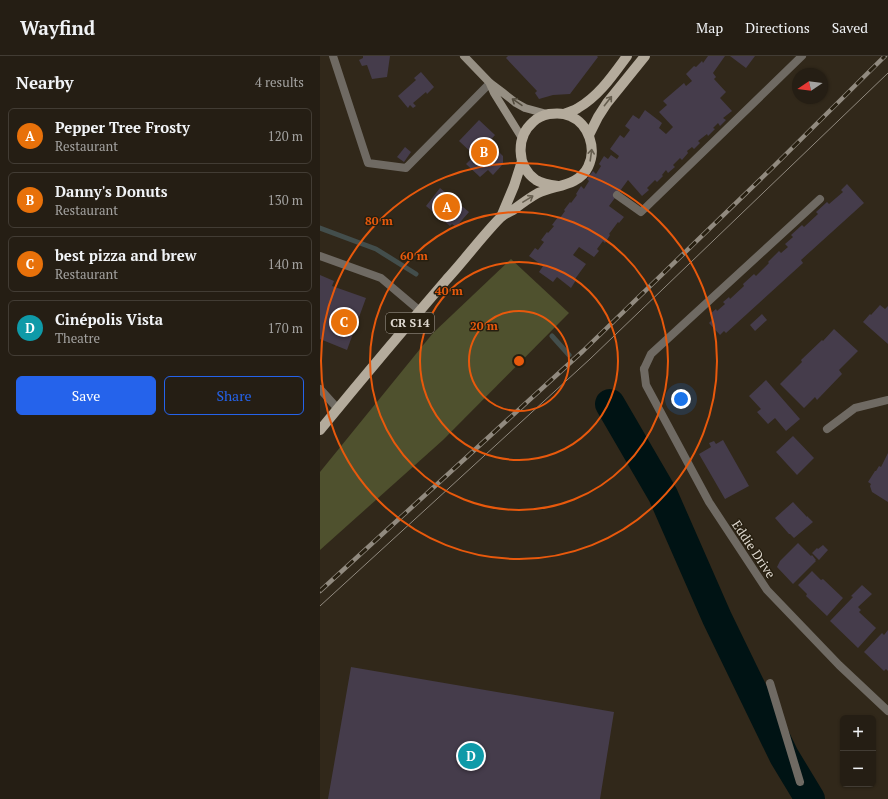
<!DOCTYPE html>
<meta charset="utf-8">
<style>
body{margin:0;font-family:"PT Serif",serif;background:#2d271d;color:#f1f3f6}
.controls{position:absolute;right:12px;bottom:12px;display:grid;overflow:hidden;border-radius:6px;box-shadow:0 1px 3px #0004}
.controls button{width:36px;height:36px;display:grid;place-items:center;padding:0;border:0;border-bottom:1px solid #423c34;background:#251e14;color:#f1f3f6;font:20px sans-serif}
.compass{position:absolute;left:472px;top:12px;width:36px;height:36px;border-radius:50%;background:#251e14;box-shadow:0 1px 3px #0004;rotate:257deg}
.you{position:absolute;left:361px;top:343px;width:14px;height:14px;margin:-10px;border:3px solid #fff;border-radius:50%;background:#1a73e8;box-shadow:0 0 0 6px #1a73e833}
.badge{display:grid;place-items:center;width:26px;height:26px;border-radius:50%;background:#2563eb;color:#fff;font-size:13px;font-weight:700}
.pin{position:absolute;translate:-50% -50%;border:2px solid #fff;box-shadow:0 1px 4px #0006}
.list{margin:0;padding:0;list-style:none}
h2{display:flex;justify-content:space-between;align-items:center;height:52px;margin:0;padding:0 16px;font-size:17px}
h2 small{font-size:13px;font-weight:400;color:#a3a2a0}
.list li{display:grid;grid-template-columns:26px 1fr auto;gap:12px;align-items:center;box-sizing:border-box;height:56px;margin:0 8px 8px;padding:0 8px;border:1px solid #423c34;border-radius:6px}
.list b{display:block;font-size:15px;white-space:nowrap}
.list p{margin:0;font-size:13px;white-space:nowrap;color:#a3a2a0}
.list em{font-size:13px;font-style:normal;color:#a3a2a0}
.actions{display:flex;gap:8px;padding:12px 16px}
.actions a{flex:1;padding:9px 0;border:1px solid #2563eb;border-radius:6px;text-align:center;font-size:14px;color:#2563eb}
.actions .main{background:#2563eb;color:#fff}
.map{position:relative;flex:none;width:568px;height:743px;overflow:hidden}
header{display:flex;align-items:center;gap:24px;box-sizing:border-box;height:56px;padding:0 20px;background:#251e14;border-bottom:1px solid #423c34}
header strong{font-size:19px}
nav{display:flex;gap:22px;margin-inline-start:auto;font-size:14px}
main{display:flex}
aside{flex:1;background:#251e14}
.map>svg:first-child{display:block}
.green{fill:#4f512e}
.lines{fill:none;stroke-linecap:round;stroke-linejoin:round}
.stream{stroke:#434e4c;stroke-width:5}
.river{stroke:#001314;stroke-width:30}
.building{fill:#453c4b}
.lane{stroke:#6f6a63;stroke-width:8}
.street{stroke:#6f6a63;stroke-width:8}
.secondary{stroke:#968f83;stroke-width:8}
.primary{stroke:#b4ab9c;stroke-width:10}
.tram{stroke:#918a7f;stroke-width:1}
.rail-casing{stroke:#918a7f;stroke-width:4.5}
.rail{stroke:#271f10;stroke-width:3;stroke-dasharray:9;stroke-linecap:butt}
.oneway{stroke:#665e4f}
.oneway2{stroke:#534c3e}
.ring{fill:none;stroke:#e8590c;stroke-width:2}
.labels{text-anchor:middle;stroke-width:3;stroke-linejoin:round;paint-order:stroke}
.shield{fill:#271f10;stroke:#a7a096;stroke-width:1}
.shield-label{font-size:12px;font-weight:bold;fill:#ded8cf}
.street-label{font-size:13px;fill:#ded8cf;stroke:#271f10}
.centre{fill:#e8590c;stroke:#271f10;stroke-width:2}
.ring-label{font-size:12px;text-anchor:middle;font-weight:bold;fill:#e8590c;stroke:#271f10;stroke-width:3;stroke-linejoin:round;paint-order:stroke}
</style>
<header>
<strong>Wayfind</strong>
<nav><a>Map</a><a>Directions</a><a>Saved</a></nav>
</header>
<main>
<aside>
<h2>Nearby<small>4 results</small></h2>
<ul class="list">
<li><span class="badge" style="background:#e8710a">A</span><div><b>Pepper Tree Frosty</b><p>Restaurant</p></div><em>120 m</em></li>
<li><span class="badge" style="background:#e8710a">B</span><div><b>Danny's Donuts</b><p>Restaurant</p></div><em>130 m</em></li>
<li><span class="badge" style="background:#e8710a">C</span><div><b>best pizza and brew</b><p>Restaurant</p></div><em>140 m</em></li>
<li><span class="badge" style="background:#0f9aa8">D</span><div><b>Cinépolis Vista</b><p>Theatre</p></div><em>170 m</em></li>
</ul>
<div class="actions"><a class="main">Save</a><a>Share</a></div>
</aside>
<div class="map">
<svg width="568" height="743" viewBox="0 0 568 743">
<rect width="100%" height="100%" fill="#31281a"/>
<path class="green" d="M 191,203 L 249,257 L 123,384 L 0,494 L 0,416 L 113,277 Z"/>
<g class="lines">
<path class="stream" d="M 0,172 L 56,193 L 96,218
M 232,280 L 249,299"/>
<path class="river" d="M 290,348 L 343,439 L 397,562 L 464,700 L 490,743"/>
</g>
<path class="building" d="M 43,0 L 70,0 L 67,21 L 52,23 L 47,9 L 42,10 L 39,4 L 43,2 Z
M 188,0 L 277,0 L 278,1 L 250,38 L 233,39 L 219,43 L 215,37 L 217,35 L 186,2 Z
M 388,0 L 405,0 L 393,17 L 396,21 L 394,23 L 406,36 L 400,42 L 412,55 L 403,62 L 406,64 L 400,70 L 398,67 L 393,72 L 395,73 L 388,80 L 387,78 L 378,85 L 380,87 L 374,93 L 372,91 L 367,95 L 368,97 L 362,104 L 360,102 L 353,109 L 355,111 L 348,117 L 346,114 L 342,119 L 343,120 L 337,126 L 335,124 L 327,132 L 329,134 L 322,140 L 308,124 L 289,150 L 304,161 L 299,167 L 298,166 L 289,178 L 290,179 L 285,187 L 283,185 L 277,193 L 279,195 L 274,201 L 259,191 L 253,199 L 266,208 L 255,223 L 256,224 L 251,232 L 237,221 L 233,226 L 219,216 L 223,210 L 209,200 L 215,192 L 218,194 L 224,186 L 221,184 L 227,176 L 228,177 L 234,170 L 232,169 L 238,161 L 240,162 L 245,155 L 244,154 L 250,146 L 251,147 L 257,139 L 256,138 L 261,130 L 264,133 L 269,125 L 267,123 L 273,115 L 276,118 L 281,110 L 279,108 L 284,100 L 288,103 L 291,99 L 297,103 L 299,100 L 290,93 L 300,79 L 304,82 L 310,74 L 305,70 L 313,59 L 319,63 L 325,54 L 342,67 L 339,72 L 346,78 L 353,71 L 339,56 L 347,49 L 343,45 L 364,27 L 366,30 L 372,25 L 366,18 L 374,10 L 376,11 L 382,5 L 383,7 Z
M 410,0 L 435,0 L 426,12 Z
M 101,16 L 114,31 L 107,38 L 106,36 L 93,47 L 96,50 L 93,52 L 90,49 L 88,52 L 78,40 L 96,24 L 94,22 Z
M 159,64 L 175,79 L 169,86 L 183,100 L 183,108 L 173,119 L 168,114 L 160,121 L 146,108 L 153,101 L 152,100 L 154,99 L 139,85 Z
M 85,91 L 91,96 L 84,106 L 77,101 Z
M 527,128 L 544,147 L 481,204 L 483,207 L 406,277 L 404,275 L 400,279 L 389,267 L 393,263 L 391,260 L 392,259 L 390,258 L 396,253 L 397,255 L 405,248 L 403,246 L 409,241 L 410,243 L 424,230 L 423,228 L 434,218 L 436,220 L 449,207 L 448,206 L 459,195 L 461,197 L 468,191 L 465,188 L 473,181 L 471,179 L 482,169 L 484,171 L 498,158 L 496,156 L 507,146 L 509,148 L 523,136 L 521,134 Z
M 120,132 L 149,156 L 136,171 L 132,168 L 130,170 L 106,150 Z
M 0,219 L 14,225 L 12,230 L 46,242 L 27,294 L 0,283 Z
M 560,249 L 565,253 L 568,250 L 568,288 L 543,266 L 550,258 L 551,259 Z
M 442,258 L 447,264 L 435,275 L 430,269 Z
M 514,273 L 538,295 L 519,314 L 522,318 L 497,344 L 495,341 L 484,352 L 460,328 L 482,306 L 481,304 L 502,284 L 503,285 Z
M 446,324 L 480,363 L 466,375 L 455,362 L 448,368 L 437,356 L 441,353 L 429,340 Z
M 473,380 L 494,402 L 477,419 L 456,396 Z
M 403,384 L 429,430 L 405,443 L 379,398 L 391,391 L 389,387 L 394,385 L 396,388 Z
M 568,397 L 568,446 L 552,436 L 550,430 L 551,428 L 548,426 L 555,415 L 556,415 L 559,410 L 561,411 Z
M 473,446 L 487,461 L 487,460 L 493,466 L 474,482 L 470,478 L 469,478 L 455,462 Z
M 478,487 L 491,500 L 492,499 L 496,504 L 495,505 L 496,505 L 473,528 L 457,511 L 460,505 Z
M 503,489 L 508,494 L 499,504 L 492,497 L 497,492 L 498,493 Z
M 492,515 L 501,524 L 503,523 L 523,542 L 507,560 L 486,540 L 487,538 L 478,529 Z
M 542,529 L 552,538 L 538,551 L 541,554 L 539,556 L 556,572 L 538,592 L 510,565 L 533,541 L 531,540 Z
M 568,574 L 568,615 L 566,613 L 564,615 L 544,596 L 562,577 L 564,579 Z
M 31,611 L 294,656 L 280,743 L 8,743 Z"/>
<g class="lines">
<path class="lane" d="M 13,0 L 48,107 L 86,112 L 170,27
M 297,139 L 321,156 L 482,0
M 0,200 L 61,222 L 100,255
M 324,313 L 331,298 L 500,143
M 0,333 L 18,353
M 450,627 L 480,726"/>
<path class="street" d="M 324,313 L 326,329 L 389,446 L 447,534 L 519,609 L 568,655
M 507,373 L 535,352 L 568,344"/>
<path class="secondary" d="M 144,0 L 170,27 L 182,36 L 196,47 L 205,52 L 227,58
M 170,28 L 174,37 L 202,82"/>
<path class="primary" d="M 244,58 C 248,56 254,55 258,52 C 279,40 293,19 307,0
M 269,79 L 278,61 L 287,47 L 325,0
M 181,161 L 194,130 L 202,105
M 0,374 C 42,323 84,273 127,223 C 139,210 150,196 162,182 C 168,175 174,168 180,162 C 184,158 189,156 193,154 C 201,148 209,142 218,137 C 235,129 259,130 268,111 C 277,93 269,68 250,60 C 244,57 236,57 229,58 C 224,59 217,62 213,66 C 196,81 196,110 216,124 C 222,128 230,129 238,130"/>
<path class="tram" d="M 0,550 L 270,303 L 568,17"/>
<g class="rail-casing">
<path id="rail" d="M 0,535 L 263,295 L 450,114 L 565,0"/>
</g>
<use href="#rail" class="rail"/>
</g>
<defs><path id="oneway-shaft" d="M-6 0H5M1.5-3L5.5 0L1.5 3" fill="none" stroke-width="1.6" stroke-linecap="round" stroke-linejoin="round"/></defs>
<g class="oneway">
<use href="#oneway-shaft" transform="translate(288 45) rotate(-52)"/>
<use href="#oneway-shaft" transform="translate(271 99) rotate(-82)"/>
<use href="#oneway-shaft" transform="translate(208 143) rotate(-31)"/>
</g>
<use class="oneway2" href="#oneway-shaft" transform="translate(197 46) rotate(-146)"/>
<g class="ring">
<circle cx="199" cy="305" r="50"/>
<circle cx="199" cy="305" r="99"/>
<circle cx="199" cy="305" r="149"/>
<circle cx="199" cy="305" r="198"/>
</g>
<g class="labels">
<rect class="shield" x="66" y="257" width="48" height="20" rx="3"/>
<g class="shield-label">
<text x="90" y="271">CR S14</text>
</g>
<g class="street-label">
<text transform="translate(434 493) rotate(56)" y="5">Eddie Drive</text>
</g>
</g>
<circle cx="199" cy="305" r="6" class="centre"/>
<g class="ring-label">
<text x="59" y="169">80 m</text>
<text x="94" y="204">60 m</text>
<text x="129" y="239">40 m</text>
<text x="164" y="274">20 m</text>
</g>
</svg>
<div class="controls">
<button>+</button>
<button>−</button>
</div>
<svg class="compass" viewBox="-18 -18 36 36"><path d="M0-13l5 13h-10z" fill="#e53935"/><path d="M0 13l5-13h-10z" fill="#a3a2a0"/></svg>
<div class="you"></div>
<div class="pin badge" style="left:127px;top:151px;background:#e8710a">A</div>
<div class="pin badge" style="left:164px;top:96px;background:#e8710a">B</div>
<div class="pin badge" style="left:24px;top:266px;background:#e8710a">C</div>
<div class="pin badge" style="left:151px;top:700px;background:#0f9aa8">D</div>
</div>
</main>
